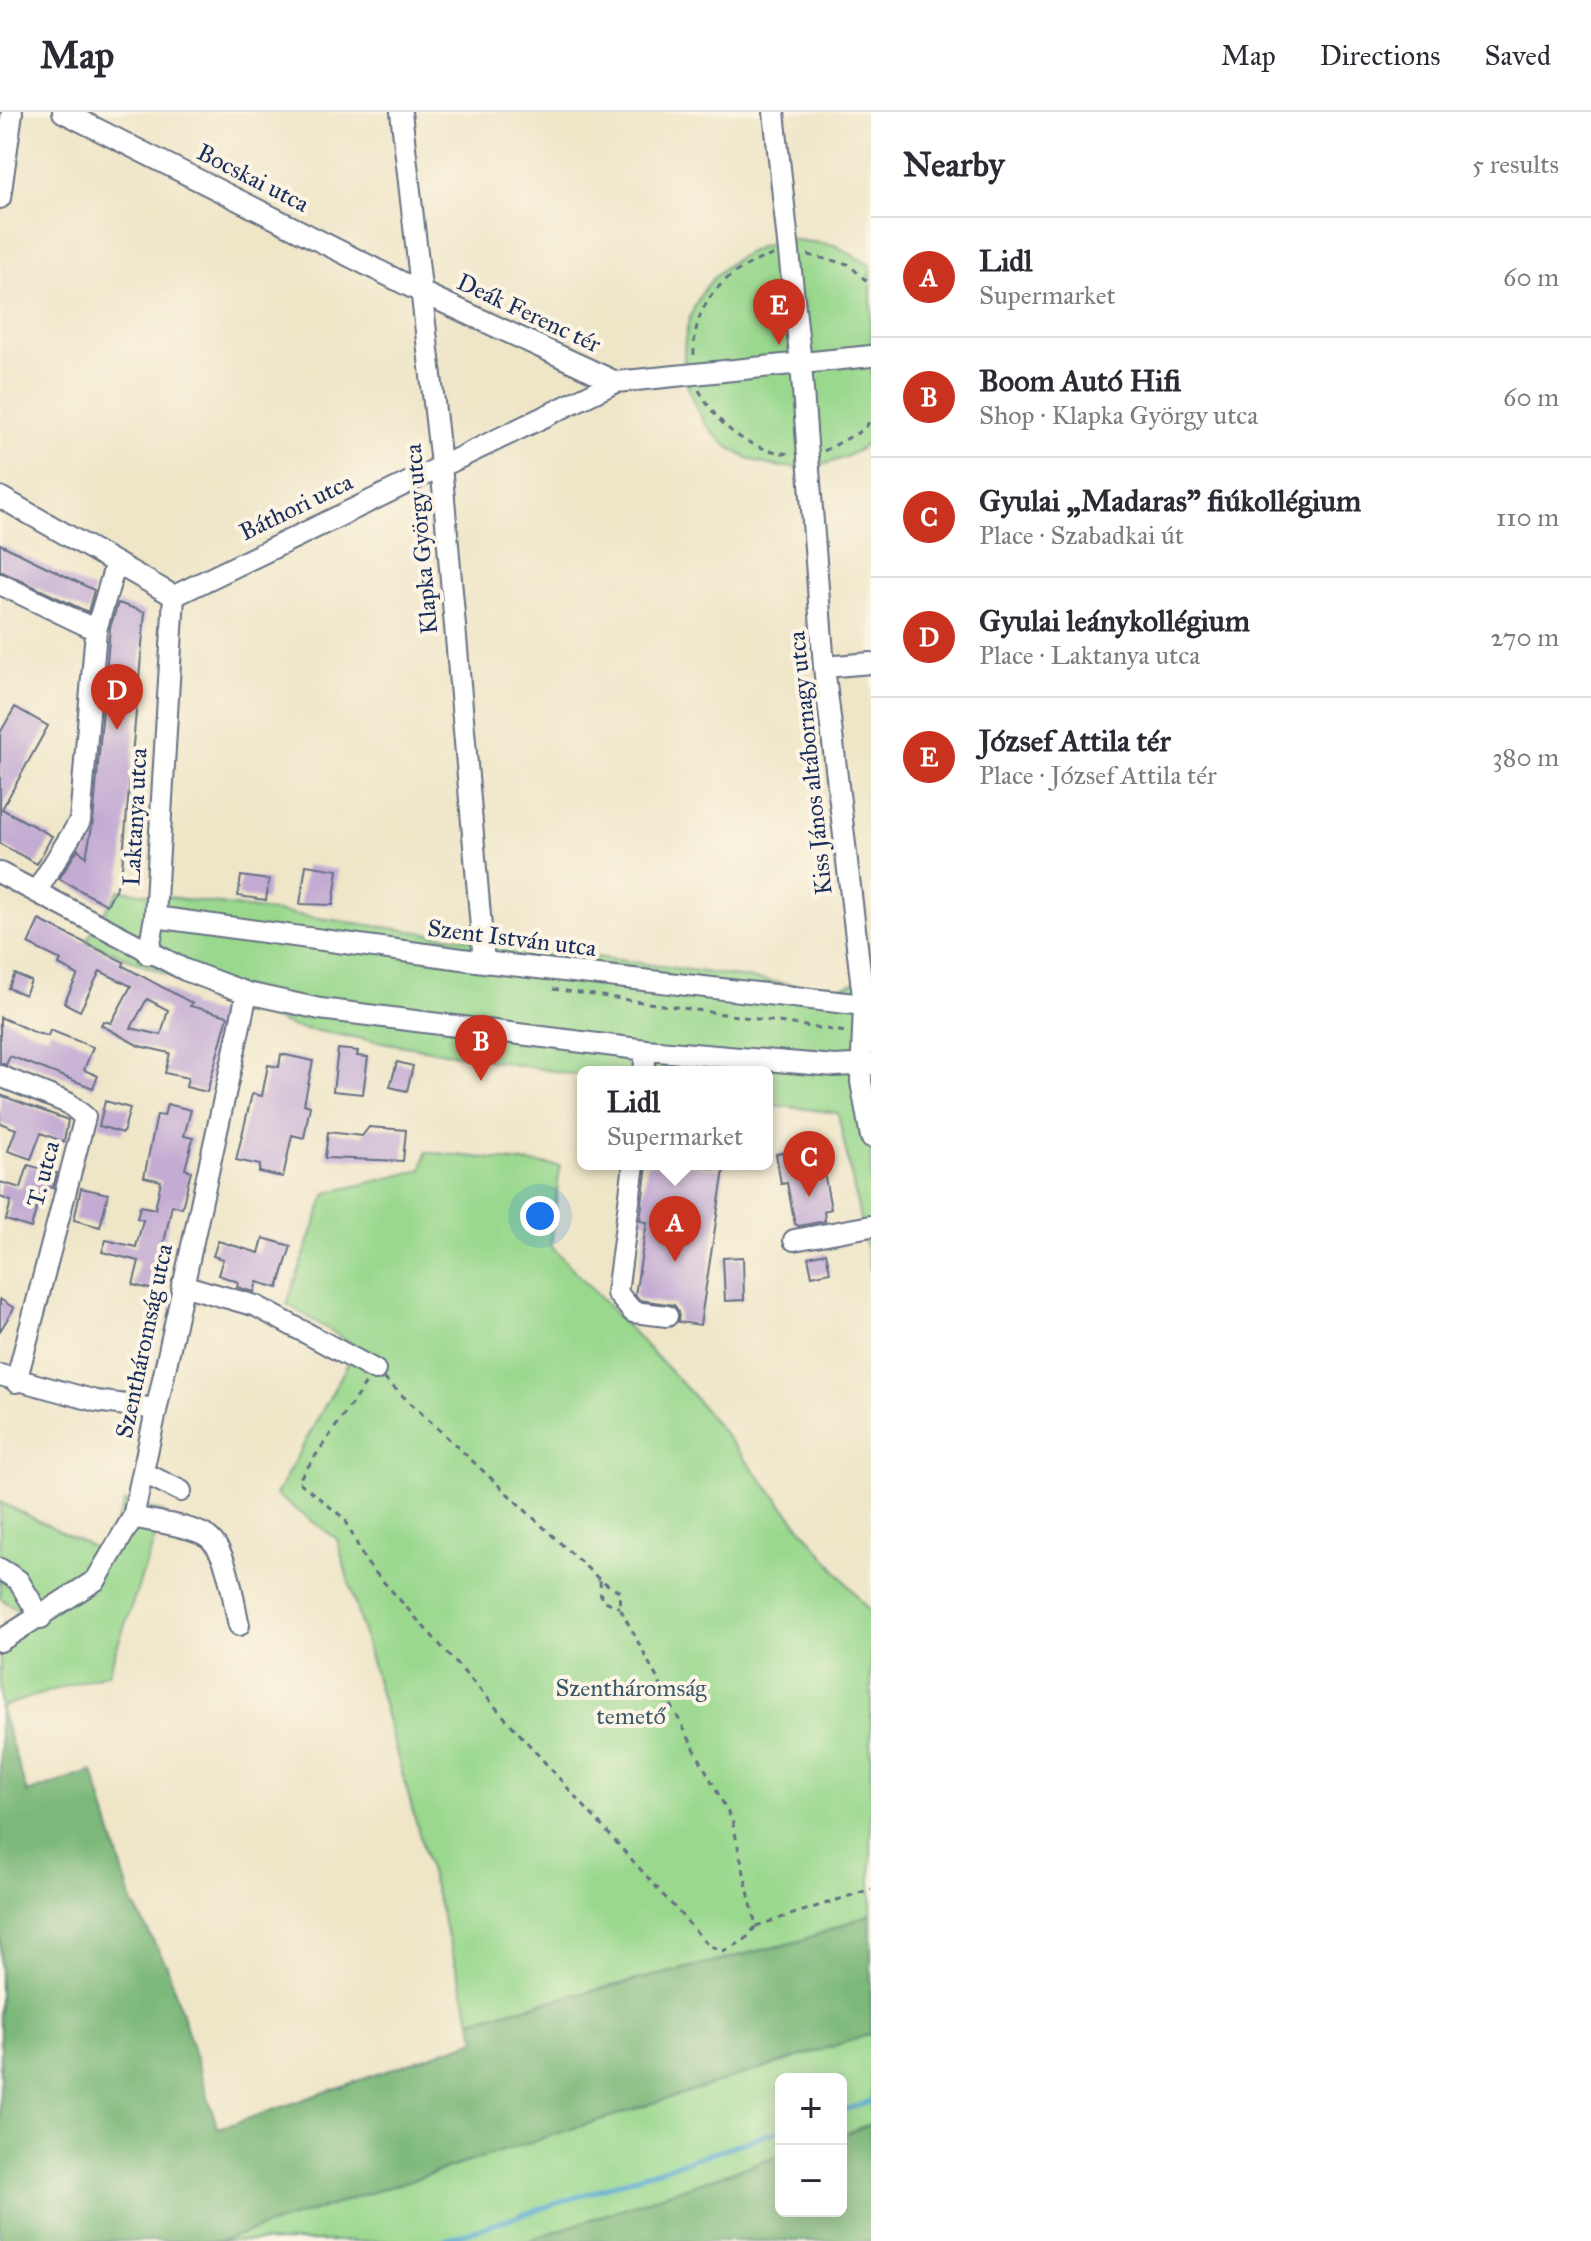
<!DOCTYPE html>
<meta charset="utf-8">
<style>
body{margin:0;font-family:"IM FELL Great Primer",serif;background:#f7f7f7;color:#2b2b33}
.controls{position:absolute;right:24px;bottom:24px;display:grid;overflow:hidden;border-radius:12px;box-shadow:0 4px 20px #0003}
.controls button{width:72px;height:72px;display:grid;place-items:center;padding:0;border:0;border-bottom:2px solid #e1e1e2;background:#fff;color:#2b2b33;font:40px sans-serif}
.you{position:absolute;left:540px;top:1104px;width:28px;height:28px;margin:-20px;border:6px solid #fff;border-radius:50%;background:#1a73e8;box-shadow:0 0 0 12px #1a73e833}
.badge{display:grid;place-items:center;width:52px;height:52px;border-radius:50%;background:#c8321e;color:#fff;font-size:26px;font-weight:700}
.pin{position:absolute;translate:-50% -66px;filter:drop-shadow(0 2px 4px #0008)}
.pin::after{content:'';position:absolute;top:42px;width:28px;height:24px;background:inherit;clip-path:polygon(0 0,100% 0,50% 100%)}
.popup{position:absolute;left:577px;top:954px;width:196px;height:104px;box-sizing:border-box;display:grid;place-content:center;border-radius:12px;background:#fff;filter:drop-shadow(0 2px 6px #0005);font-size:26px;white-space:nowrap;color:#7c7c81}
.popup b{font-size:30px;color:#2b2b33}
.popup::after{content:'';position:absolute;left:50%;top:100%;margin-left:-16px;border:16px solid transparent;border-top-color:#fff}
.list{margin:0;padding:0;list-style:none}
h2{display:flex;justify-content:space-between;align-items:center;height:104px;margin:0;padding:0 32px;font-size:34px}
h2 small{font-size:26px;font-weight:400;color:#7c7c81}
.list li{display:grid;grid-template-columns:52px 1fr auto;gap:24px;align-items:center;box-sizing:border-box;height:120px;padding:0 32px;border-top:2px solid #e1e1e2}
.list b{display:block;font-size:30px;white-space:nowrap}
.list p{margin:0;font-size:26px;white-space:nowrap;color:#7c7c81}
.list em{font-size:26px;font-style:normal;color:#7c7c81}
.map{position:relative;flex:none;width:871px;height:2129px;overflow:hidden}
header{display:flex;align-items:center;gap:48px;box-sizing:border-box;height:112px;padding:0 40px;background:#fff;border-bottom:2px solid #e1e1e2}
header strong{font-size:38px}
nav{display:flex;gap:44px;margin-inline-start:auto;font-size:28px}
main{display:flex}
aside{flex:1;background:#fff}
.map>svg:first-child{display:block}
.green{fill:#9ad88e;stroke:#5a8476;stroke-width:2}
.forest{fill:#7bb879;stroke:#4b746c;stroke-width:2}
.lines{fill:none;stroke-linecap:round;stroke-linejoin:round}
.stream{stroke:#51a7cd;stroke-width:5}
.building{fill:#c3abd3;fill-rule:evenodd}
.minor-casing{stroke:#656f83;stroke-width:24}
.path{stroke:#656f83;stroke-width:3;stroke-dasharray:6 6;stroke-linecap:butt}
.minor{stroke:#fff;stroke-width:20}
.labels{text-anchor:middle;stroke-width:8;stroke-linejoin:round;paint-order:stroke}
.street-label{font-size:24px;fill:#1b2f5e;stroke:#fcf5e5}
.park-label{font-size:24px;fill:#3b596a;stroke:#fcf5e5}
</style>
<header>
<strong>Map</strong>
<nav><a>Map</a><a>Directions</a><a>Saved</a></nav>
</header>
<main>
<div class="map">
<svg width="871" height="2129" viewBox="0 0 871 2129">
<rect width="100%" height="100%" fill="#fcf5e5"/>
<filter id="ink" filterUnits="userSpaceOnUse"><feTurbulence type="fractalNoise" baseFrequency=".0125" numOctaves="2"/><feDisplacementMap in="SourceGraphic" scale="16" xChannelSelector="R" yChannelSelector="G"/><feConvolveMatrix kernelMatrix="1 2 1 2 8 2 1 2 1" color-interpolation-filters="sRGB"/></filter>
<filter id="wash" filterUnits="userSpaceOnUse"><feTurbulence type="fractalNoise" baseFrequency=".006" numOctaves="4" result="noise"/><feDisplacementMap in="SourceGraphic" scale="32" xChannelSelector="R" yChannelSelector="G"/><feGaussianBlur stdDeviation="1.8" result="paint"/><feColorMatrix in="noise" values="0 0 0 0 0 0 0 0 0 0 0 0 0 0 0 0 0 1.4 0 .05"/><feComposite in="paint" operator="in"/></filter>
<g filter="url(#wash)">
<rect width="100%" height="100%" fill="#efe6c8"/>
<path class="green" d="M 788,127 L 835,133 L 871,154 L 871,328 C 853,345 828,353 804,355 C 663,365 632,157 788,127 Z
M 119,778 L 832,878 L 871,865 L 871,1159 L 838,1001 L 767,992 L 767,960 L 583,960 L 583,964 L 293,915 L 86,829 Z
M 426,1040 L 560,1054 L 551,1134 L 690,1280 L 871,1501 L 871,1802 L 800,1829 L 471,1908 L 337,1427 L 276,1383 L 357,1235 L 287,1192 L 326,1081 L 422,1058 Z
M 0,1390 L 103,1440 L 125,1390 L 164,1401 L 108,1561 L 0,1595 L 0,1524 L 18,1498 L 0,1486 Z
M 871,1922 L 871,2012 L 841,2023 L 841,1967 L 781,1967 L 781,2043 L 527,2129 L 219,2129 Z"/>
<path class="forest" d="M 0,1595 L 27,1681 L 93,1659 L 132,1790 L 167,1854 L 218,2017 L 476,1928 L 471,1908 L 800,1829 L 871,1802 L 871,1922 L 219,2129 L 0,2129 Z
M 871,2012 L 871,2129 L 527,2129 L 781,2043 L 781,2099 L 841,2099 L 841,2023 Z"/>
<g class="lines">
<path class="stream" d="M 841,1999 L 871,1989
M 442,2129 L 781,2018"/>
</g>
<g id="blocks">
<path class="building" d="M 0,432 L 94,478 L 88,500 L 0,459 Z
M 118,491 L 145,500 L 121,766 L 107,793 L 59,767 L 78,737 L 86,745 L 93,710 L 110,516 Z
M 15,595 L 48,614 L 2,697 L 52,724 L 37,752 L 0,732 L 0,621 Z
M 306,753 L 338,758 L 333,793 L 300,792 Z
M 241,764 L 269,768 L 266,788 L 238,784 Z
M 39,808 L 124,850 L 123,854 L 192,891 L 190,894 L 228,904 L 207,980 L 186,975 L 188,966 L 165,961 L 170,941 L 139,934 L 101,913 L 103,909 L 111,911 L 131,874 L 100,859 L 80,899 L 64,891 L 78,863 L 59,853 L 61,848 L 28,832 ZM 147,887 L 168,898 L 161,923 L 131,916 Z
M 15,862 L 31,869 L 25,883 L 8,876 Z
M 0,905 L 36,921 L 48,924 L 50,918 L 93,935 L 84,958 L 98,964 L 93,976 L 10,944 L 6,953 L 0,951 Z
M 338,937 L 358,939 L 357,944 L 368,945 L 363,982 L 333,979 Z
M 281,942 L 313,949 L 304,992 L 310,994 L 304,1026 L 292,1023 L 283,1065 L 259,1060 L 260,1053 L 236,1048 L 252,982 L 262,984 L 268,953 L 279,955 Z
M 397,950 L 413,954 L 407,979 L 390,975 Z
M 0,983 L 68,1008 L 64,1030 L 41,1021 L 31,1047 L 8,1039 L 16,1017 L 0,1011 Z
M 105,989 L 130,996 L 123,1021 L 99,1014 Z
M 167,992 L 191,998 L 184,1024 L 193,1026 L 185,1057 L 191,1059 L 182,1096 L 172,1093 L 154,1178 L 133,1173 L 139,1149 L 102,1140 L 106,1128 L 136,1135 L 143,1108 L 137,1106 L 140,1094 L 155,1097 L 161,1069 L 144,1065 L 157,1003 L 164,1004 Z
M 369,1015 L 406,1018 L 403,1049 L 325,1046 L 328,1020 L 362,1024 Z
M 819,1034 L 831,1097 L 824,1099 L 825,1109 L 799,1114 L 795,1112 L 787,1071 L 781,1072 L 776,1042 Z
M 647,1052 L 682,1052 L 724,1058 L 700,1213 L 678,1210 L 679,1200 L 674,1193 L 640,1188 L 635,1183 L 647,1110 L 640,1109 Z
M 28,1053 L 57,1061 L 53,1076 L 48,1075 L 45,1085 L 40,1084 L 31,1116 L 6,1108 L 11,1089 L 0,1085 L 0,1070 L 21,1076 Z
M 81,1076 L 108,1082 L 100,1115 L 74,1108 Z
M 263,1126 L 291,1134 L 278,1176 L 257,1170 L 254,1180 L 237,1175 L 238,1170 L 218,1163 L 223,1147 L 213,1144 L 218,1129 L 259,1141 Z
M 826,1141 L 830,1160 L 812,1164 L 808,1145 Z
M 743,1145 L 744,1188 L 725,1189 L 723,1146 Z
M 0,1187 L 14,1196 L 0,1219 Z"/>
</g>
</g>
<g filter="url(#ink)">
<use href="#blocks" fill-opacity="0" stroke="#656f83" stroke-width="2"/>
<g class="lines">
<g class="minor-casing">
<path id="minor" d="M 63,0 L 419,179 L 616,270 L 871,244
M 401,0 L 441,352 L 484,850
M 774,0 L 801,252 L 824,555 L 864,893 L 861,970 L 871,1025
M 0,86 L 12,0
M 0,385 L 174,484 L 155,805 L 148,842
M 0,472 L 96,518
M 174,484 L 616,270
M 824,555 L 871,551
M 0,761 L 185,858 L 247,881 L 320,897 L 646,938 L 835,954 L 871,952
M 36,780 L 80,709 L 96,518 L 116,451
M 155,805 L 484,850 L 864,893 L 871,890
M 644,960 L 646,938
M 0,964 L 68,991 L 85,1005 L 16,1270
M 634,1052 L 617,1181 L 633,1200 L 667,1204
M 794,1128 L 871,1114
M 182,1173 L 256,1194 L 375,1258
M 0,1263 L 96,1289 L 156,1297
M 144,1361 L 181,1379
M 133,1405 C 154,1410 181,1412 201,1421 C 229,1432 232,1487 239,1513
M 0,1457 L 18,1468 L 41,1506
M 0,1529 L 96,1468 L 133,1405 L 247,881"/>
</g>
<path class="path" d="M 808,143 L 848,152 L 871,173
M 694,243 C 692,191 726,157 773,143
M 699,278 C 720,317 748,338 792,342
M 824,339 L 863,318 L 871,308
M 553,877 L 846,920
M 375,1258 L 600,1468 L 619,1479 L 620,1496 L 732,1708 L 756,1814 L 744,1829 L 723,1839 L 708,1833 L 365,1449 L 345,1407 L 298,1369 Z
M 600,1468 L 601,1487 L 620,1496
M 756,1814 L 871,1777"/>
<use href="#minor" class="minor"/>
</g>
</g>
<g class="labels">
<g class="street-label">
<text transform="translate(253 66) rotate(27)" y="8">Bocskai utca</text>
<text transform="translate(529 201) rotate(25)" y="8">Deák Ferenc tér</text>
<text transform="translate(296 395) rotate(-26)" y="8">Báthori utca</text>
<text transform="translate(421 427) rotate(-95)" y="8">Klapka György utca</text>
<text transform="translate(810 651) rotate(-96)" y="8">Kiss János altábornagy utca</text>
<text transform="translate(135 705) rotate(-87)" y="8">Laktanya utca</text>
<text transform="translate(512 826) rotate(7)" y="8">Szent István utca</text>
<text transform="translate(43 1062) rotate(-75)" y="8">T. utca</text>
<text transform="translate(144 1229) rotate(-78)" y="8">Szentháromság utca</text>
</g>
<g class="park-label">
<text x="631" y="1584">Szentháromság<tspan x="631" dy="28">temető</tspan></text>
</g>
</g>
</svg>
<div class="controls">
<button>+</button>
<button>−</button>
</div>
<div class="you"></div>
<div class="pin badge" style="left:675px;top:1150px">A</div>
<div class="popup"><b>Lidl</b>Supermarket</div>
<div class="pin badge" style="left:481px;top:969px">B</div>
<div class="pin badge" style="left:809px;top:1085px">C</div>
<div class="pin badge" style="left:117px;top:618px">D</div>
<div class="pin badge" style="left:779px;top:233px">E</div>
</div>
<aside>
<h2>Nearby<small>5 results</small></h2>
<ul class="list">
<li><span class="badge">A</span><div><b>Lidl</b><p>Supermarket</p></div><em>60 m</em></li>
<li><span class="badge">B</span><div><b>Boom Autó Hifi</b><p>Shop · Klapka György utca</p></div><em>60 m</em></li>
<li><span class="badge">C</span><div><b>Gyulai „Madaras” fiúkollégium</b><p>Place · Szabadkai út</p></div><em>110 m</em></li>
<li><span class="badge">D</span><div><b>Gyulai leánykollégium</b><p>Place · Laktanya utca</p></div><em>270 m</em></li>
<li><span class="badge">E</span><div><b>József Attila tér</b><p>Place · József Attila tér</p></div><em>380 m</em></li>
</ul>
</aside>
</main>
